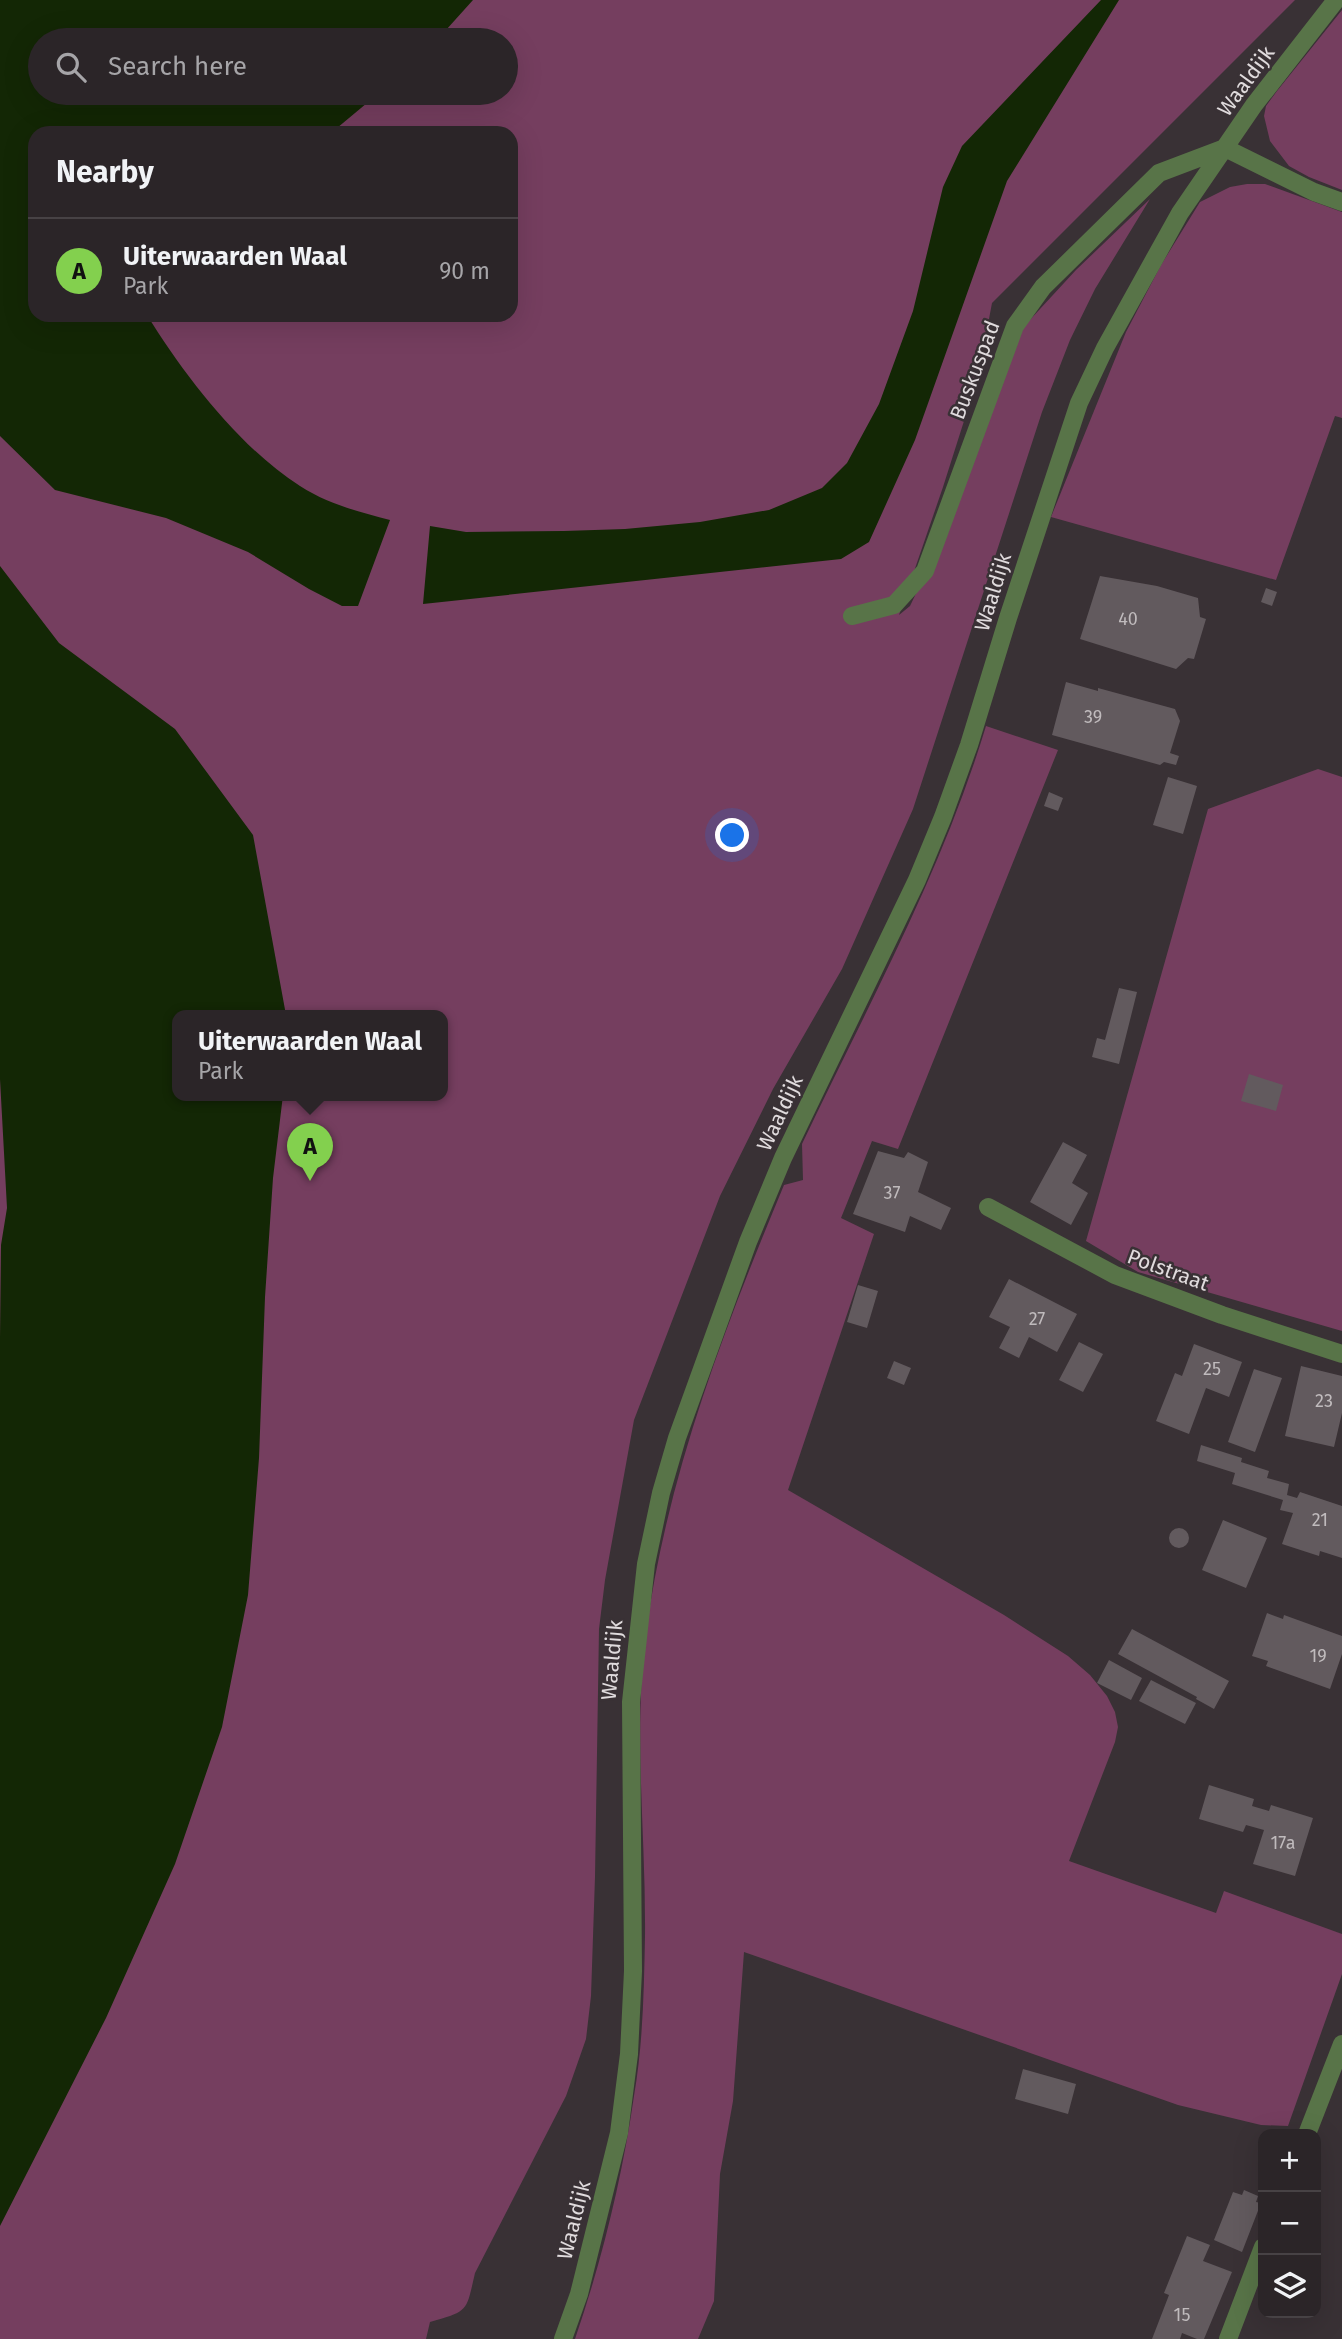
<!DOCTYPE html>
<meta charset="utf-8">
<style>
body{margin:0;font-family:"Fira Sans",sans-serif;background:#332d30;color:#f1f3f6}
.controls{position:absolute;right:21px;bottom:21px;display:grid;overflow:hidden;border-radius:14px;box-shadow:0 7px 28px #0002}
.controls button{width:63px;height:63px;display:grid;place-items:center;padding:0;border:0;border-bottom:2px solid #474245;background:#2b2528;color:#f1f3f6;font:35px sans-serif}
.you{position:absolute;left:733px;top:836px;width:24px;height:24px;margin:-18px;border:5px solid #fff;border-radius:50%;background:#1a73e8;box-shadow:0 0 0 10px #1a73e833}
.badge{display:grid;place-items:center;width:46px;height:46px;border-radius:50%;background:#83d04e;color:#111;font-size:23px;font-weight:700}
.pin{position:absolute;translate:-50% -58px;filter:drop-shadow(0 2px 4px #0008)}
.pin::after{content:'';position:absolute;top:37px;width:24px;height:21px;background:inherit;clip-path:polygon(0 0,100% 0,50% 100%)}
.popup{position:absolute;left:172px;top:1010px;width:276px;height:91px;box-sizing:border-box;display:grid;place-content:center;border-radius:14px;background:#2b2528;filter:drop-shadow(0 2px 5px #0005);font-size:23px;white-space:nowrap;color:#a6a5a8}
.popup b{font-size:26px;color:#f1f3f6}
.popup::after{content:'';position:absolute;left:50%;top:100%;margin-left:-14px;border:14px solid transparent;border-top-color:#2b2528}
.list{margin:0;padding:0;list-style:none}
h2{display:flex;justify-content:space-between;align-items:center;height:91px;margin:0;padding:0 28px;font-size:30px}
h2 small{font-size:23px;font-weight:400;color:#a6a5a8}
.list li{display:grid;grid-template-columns:46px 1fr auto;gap:21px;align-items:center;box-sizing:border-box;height:105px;padding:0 28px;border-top:2px solid #474245}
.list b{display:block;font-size:26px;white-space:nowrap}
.list p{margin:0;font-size:23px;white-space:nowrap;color:#a6a5a8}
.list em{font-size:23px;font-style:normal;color:#a6a5a8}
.icon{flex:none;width:38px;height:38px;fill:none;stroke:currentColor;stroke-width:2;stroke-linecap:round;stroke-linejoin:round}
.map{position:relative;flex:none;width:1342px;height:2339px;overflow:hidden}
.search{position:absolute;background:#2b2528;box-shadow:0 7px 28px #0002;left:28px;top:28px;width:490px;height:77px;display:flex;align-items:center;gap:18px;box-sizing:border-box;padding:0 24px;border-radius:38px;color:#a6a5a8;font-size:26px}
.panel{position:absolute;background:#2b2528;box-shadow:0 7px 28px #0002;left:28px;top:126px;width:490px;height:196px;border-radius:21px}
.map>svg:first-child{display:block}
.green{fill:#753e5f;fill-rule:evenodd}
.water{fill:#132705}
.building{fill:#625a5e}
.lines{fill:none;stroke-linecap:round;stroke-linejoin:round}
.minor{stroke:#587448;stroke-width:18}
.labels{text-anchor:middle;stroke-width:5;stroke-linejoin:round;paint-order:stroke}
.number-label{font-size:18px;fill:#c0bbbd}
.street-label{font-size:21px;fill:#e0dbdd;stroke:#393135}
</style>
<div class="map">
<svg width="1342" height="2339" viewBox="0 0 1342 2339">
<rect width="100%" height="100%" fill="#393135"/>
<path class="green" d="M 0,0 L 1295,0 L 992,303 L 978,377 L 943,487 L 899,615 L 910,606 L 922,581 L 1016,335 L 1076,270 L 1150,199 L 1095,289 L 1070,340 L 1042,412 L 913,809 L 842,969 L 773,1089 L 720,1196 L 634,1420 L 605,1580 L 599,1629 L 595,1877 L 591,1996 L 586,2039 L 566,2096 L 475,2273 C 466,2312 469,2311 430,2322 L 426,2339 L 0,2339 ZM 40,40 L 506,40 L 506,93 L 40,93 ZM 35,133 L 511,133 L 511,315 L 35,315 ZM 177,1015 L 443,1015 L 443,1095 L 177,1095 Z
M 1342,10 L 1342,190 L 1309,177 L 1289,166 L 1270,141 L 1264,116 L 1266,106 L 1277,91 Z
M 1247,184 L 1265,184 L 1342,212 L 1342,418 L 1335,416 L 1276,580 L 1051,517 L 1126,332 L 1161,265 L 1200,202 L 1230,187 Z
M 986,726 L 1058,750 L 898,1149 L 872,1141 L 841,1218 L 874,1234 L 788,1490 L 1004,1615 L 1068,1656 L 1090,1675 L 1107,1696 L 1115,1712 L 1118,1727 L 1115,1742 L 1069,1861 L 1216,1913 L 1224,1891 L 1342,1934 L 1342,1974 L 1288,2126 L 1261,2125 L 1178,2105 L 744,1952 L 733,2101 L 720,2174 L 714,2301 L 698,2339 L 575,2339 C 602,2260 622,2179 634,2096 C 643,2044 644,1989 645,1936 C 646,1835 633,1733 646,1633 C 667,1476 724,1329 784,1185 L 803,1180 L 802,1144 C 867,1007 942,872 986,726 Z
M 1318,769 L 1342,777 L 1342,1331 L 1138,1272 L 1086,1241 L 1208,809 Z"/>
<path class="water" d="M 0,0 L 473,0 L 437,40 L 40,40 L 40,93 L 379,93 L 331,133 L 35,133 L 35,315 L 147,315 C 184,375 240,448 300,486 C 328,504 359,512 390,520 L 358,606 L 342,606 L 309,589 L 248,552 L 166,518 L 55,490 L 0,436 Z
M 1101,0 L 1119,0 L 1007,181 L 915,440 L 869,542 L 841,559 L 423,604 L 430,526 L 466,532 L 564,531 L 625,529 L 700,522 L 769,510 L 822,488 L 847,463 L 879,404 L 913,311 L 943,187 L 962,146 Z
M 0,566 L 59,643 L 175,729 L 253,835 L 286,1015 L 177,1015 L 177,1095 L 283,1095 L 273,1178 L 265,1297 L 259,1458 L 248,1595 L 222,1727 L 175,1864 L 106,2018 L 0,2226 L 0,1339 L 1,1245 L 7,1208 L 0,1079 Z"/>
<path class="building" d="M 1100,576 L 1157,586 L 1198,598 L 1200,617 L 1206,619 L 1194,659 L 1188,658 L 1176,669 L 1080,639 Z
M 1266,588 L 1277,592 L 1272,606 L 1261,602 Z
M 1066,682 L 1098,691 L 1098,688 L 1175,709 L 1180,721 L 1170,753 L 1179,756 L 1176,765 L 1164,762 L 1160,765 L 1052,735 Z
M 1168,777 L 1197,786 L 1183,834 L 1153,825 Z
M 1049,792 L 1063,798 L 1058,811 L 1044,806 Z
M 1119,988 L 1137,992 L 1119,1064 L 1092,1057 L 1097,1038 L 1105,1040 Z
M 1249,1074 L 1283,1085 L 1276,1111 L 1241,1101 Z
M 1063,1142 L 1087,1155 L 1072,1183 L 1088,1193 L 1071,1225 L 1030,1202 Z
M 878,1151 L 904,1158 L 908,1152 L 928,1162 L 918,1192 L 951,1208 L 941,1230 L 910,1216 L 905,1232 L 853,1214 Z
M 1009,1279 L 1077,1314 L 1057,1352 L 1029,1337 L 1019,1358 L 999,1348 L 1010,1327 L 989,1317 Z
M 858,1285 L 878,1291 L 867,1328 L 847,1322 Z
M 1079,1342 L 1103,1354 L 1083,1392 L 1059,1380 Z
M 1194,1344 L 1242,1362 L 1229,1397 L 1206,1388 L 1189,1434 L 1156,1421 L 1175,1373 L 1182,1376 Z
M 894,1361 L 911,1368 L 904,1385 L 887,1378 Z
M 1301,1366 L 1342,1376 L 1342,1413 L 1334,1447 L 1285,1436 Z
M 1254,1369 L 1282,1378 L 1255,1452 L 1228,1442 Z
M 1201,1445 L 1242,1458 L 1241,1462 L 1269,1471 L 1267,1478 L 1289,1484 L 1287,1495 L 1297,1498 L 1300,1492 L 1342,1506 L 1342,1558 L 1320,1551 L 1319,1556 L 1282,1544 L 1293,1513 L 1280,1510 L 1283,1500 L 1232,1484 L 1235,1473 L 1197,1461 Z
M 1223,1520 L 1267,1538 L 1246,1588 L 1202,1570 Z
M1169 1538a10 10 0 1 1 20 0a10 10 0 1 1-20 0Z
M 1267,1613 L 1283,1619 L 1284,1615 L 1342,1636 L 1342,1654 L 1330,1689 L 1266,1666 L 1268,1661 L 1252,1656 Z
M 1132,1629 L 1229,1681 L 1214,1709 L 1196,1699 L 1197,1697 L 1118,1654 Z
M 1109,1660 L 1142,1678 L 1131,1700 L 1097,1683 Z
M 1151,1680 L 1196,1703 L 1185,1724 L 1139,1701 Z
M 1209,1785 L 1254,1799 L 1252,1806 L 1269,1811 L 1271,1805 L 1313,1818 L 1295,1876 L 1253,1864 L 1264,1830 L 1246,1825 L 1243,1832 L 1199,1819 Z
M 1023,2069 L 1076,2084 L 1068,2114 L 1015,2099 Z
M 1244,2190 L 1258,2196 L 1256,2202 L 1261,2203 L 1242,2252 L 1214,2240 L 1233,2192 L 1242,2195 Z
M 1187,2236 L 1210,2245 L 1203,2261 L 1232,2272 L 1204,2339 L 1197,2339 L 1182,2333 L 1180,2339 L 1152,2339 L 1169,2295 L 1164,2293 Z"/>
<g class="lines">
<path class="minor" d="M 1225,148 L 1314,192 L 1342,202
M 852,616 L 894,605 L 925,571 L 1015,326 L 1043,287 L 1159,173 L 1225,148
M 988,1207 L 1115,1275 L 1222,1315 L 1342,1354
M 1307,2134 L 1342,2044
M 563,2339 L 579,2294 L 619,2133 L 629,2054 L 633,1971 L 631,1702 L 646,1564 L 661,1493 L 677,1438 L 748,1242 L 783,1158 L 917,880 L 943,817 L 969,745 L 1008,618 L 1079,403 L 1105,348 L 1180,213 L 1254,105 L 1336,0
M 1228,2339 L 1263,2247"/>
</g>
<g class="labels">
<g class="number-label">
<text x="1128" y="625">40</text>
<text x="1093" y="723">39</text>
<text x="892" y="1199">37</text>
<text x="1037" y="1325">27</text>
<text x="1212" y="1375">25</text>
<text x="1324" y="1407">23</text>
<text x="1320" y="1526">21</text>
<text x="1318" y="1662">19</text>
<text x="1283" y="1849">17a</text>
<text x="1182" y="2321">15</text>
</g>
<g class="street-label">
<text transform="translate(1246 81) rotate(-54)" y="7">Waaldijk</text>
<text transform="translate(975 370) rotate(-69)" y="7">Buskuspad</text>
<text transform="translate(993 592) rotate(-73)" y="7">Waaldijk</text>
<text transform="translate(780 1113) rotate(-65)" y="7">Waaldijk</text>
<text transform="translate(1168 1270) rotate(20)" y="7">Polstraat</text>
<text transform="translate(612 1660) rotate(-85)" y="7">Waaldijk</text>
<text transform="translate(574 2220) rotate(-76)" y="7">Waaldijk</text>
</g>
</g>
</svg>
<div class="controls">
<button>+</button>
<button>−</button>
<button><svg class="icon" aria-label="layers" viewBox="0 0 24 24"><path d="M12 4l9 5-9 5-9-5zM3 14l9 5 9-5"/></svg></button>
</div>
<div class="you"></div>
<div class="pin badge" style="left:310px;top:1181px">A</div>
<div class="popup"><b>Uiterwaarden Waal</b>Park</div>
<div class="search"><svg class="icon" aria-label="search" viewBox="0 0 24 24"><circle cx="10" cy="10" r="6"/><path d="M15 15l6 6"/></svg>Search here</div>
<section class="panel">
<h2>Nearby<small></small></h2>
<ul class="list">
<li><span class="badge">A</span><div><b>Uiterwaarden Waal</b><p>Park</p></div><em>90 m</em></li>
</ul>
</section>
</div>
